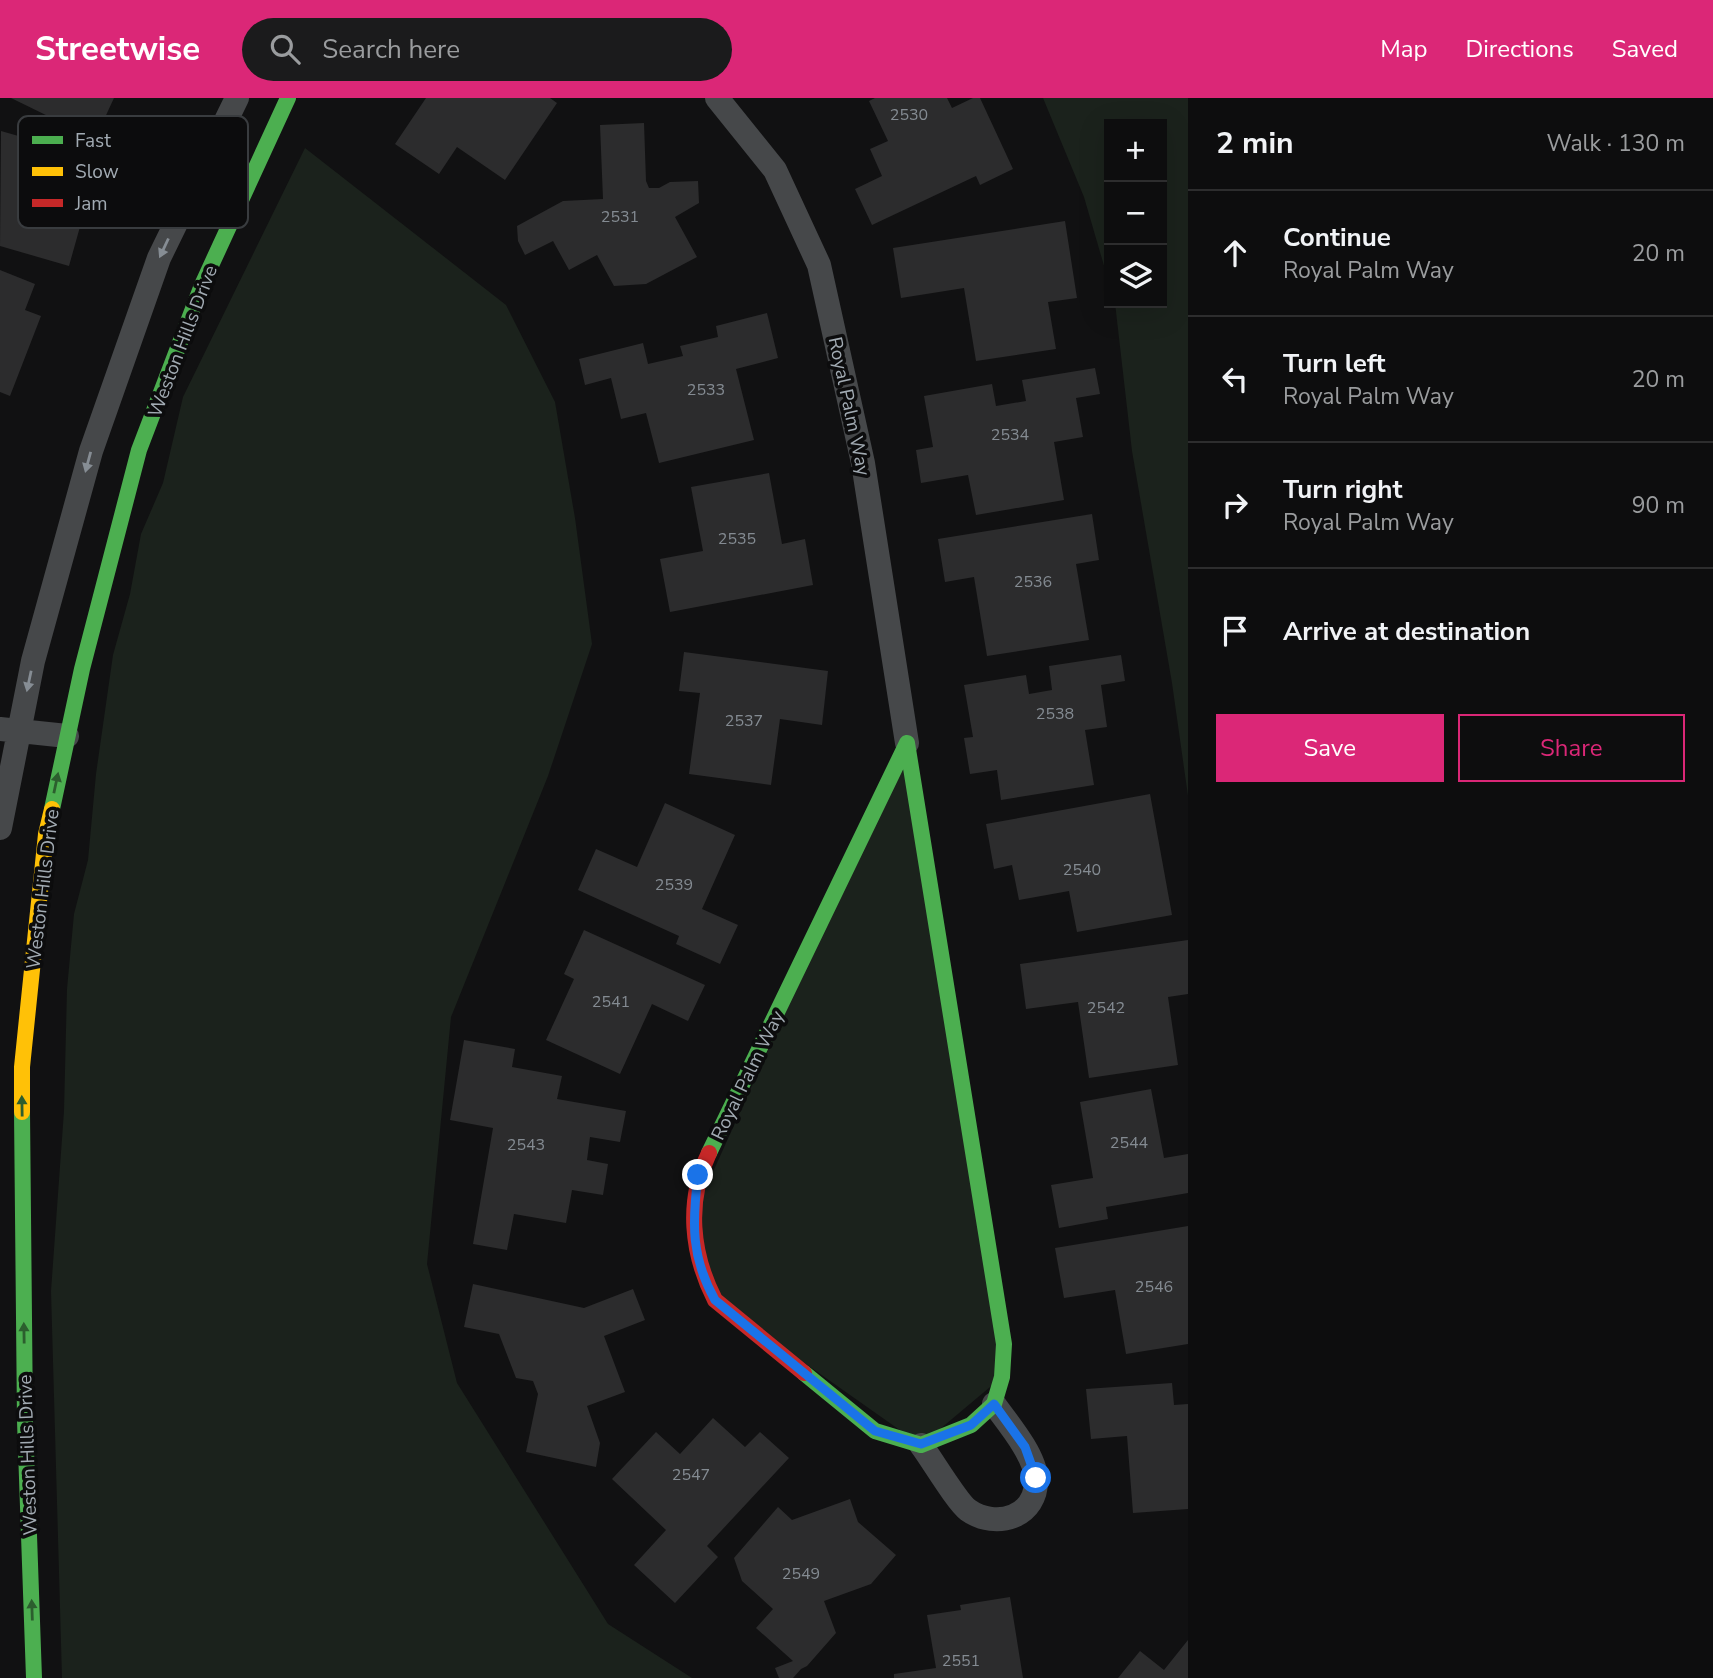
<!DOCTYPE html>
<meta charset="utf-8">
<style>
body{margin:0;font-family:"Nunito Sans",sans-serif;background:#1b1b1c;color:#f1f3f6}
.controls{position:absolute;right:21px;top:21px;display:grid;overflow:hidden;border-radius:0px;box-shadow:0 7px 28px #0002}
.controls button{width:63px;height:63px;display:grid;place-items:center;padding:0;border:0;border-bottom:2px solid #2d2d2e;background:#0d0d0e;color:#f1f3f6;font:35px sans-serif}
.stop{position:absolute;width:21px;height:21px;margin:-16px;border:5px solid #1a73e8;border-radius:50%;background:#fff}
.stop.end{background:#1a73e8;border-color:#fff;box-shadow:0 2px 7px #0008}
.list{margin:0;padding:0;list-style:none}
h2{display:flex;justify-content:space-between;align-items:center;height:91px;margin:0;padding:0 28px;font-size:30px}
h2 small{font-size:23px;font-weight:400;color:#9a9c9e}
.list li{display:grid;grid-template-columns:46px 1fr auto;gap:21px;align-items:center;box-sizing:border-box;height:126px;padding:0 28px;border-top:2px solid #2d2d2e}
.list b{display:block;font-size:26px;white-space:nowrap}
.list p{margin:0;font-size:23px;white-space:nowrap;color:#9a9c9e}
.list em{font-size:23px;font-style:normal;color:#9a9c9e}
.actions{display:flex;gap:14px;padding:21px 28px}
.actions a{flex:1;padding:16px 0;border:2px solid #db2777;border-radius:0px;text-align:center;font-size:24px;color:#db2777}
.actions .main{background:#db2777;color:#fff}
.icon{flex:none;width:38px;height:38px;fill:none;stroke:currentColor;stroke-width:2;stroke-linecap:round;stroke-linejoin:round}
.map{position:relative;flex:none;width:1188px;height:1580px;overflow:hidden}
header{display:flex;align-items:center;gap:42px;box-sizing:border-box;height:98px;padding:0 35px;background:#db2777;color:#fff}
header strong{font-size:33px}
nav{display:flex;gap:38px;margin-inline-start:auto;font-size:24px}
.search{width:490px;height:63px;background:#1b1b1c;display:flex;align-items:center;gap:18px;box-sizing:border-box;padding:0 24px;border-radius:38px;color:#9a9c9e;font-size:26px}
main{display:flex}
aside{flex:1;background:#0d0d0e}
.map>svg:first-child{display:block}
.green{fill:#1b221c}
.building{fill:#2c2c2d}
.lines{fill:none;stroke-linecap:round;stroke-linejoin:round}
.street{stroke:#46484a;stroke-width:24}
.fast{stroke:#4caf50;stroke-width:16}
.slow{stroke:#ffc107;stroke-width:16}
.jam{stroke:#c62828;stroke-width:16}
.oneway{fill:#868d94}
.oneway2{fill:#2c5e2e}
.route{stroke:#1a73e8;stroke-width:9}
.labels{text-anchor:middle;stroke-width:7;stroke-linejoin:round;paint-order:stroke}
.number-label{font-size:16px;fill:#848b92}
.street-label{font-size:19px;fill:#a2abb3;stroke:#0c0c0d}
.key{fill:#0c0c0d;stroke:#393c3f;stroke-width:2}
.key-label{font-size:19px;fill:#a2abb3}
</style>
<header>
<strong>Streetwise</strong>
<div class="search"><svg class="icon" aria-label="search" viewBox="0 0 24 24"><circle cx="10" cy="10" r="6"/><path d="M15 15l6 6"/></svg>Search here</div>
<nav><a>Map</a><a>Directions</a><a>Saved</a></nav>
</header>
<main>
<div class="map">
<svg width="1188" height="1580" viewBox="0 0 1188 1580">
<rect width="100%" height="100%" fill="#111112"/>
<path class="green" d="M 1043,0 L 1188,0 L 1188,698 L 1172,585 L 1132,353 L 1115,205 L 1162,205 L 1162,26 L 1109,26 L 1109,185 L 1084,99 Z
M 305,50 L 506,207 L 555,304 L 575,420 L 592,546 L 548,678 L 451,919 L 427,1166 L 457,1285 L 608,1526 L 692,1580 L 62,1580 L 51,1193 L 64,1013 L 67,891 L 74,816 L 88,762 L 96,676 L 113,557 L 130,496 L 141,436 L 163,385 L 183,299 Z
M 907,645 L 1002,1279 L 921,1347 L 715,1202 L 693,1118 Z"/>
<path class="building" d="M 11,0 L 114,0 L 95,41 Z
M 426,0 L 550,0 L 557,5 L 505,82 L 457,49 L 439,76 L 395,46 Z
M 875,0 L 947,0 L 952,10 L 973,0 L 980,0 L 1013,71 L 980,87 L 976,78 L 872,127 L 855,91 L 882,78 L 870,51 L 888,43 L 869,3 Z
M 644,25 L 646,83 L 649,90 L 659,90 L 670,84 L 698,83 L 699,105 L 675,119 L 697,159 L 646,186 L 614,188 L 597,157 L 569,172 L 553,143 L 525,157 L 518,143 L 517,128 L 563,103 L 603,101 L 600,27 Z
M 1,33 L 99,61 L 69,168 L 0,148 Z
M 1065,123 L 1077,200 L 1048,204 L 1056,251 L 976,263 L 964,190 L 901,200 L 893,150 Z
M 0,172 L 35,186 L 25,212 L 41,218 L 10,298 L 0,294 Z
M 767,215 L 778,260 L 736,271 L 754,342 L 659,365 L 646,315 L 621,321 L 611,280 L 585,287 L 579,261 L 643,245 L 648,266 L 683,258 L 680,248 L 718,239 L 716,228 Z
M 1095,270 L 1100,296 L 1076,300 L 1083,339 L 1054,344 L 1064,402 L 976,417 L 968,377 L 921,385 L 916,352 L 933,349 L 924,298 L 992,286 L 996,308 L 1026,303 L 1022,282 Z
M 769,375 L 782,446 L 805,441 L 813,487 L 670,514 L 660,461 L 703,453 L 691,389 Z
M 1092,416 L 1099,462 L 1076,466 L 1089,542 L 987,558 L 974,479 L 945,484 L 938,441 Z
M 684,554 L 828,573 L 822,627 L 780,621 L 771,687 L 689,676 L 700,595 L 679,593 Z
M 1121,557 L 1125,583 L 1101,587 L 1107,629 L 1085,632 L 1094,687 L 1001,702 L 997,672 L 970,676 L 964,640 L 973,639 L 964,587 L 1026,577 L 1029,596 L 1052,592 L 1049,568 Z
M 1150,696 L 1172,817 L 1077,834 L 1069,793 L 1019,802 L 1012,767 L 994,771 L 986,726 Z
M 665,705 L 735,737 L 702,811 L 738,827 L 720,866 L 676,846 L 679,838 L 578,792 L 596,751 L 637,769 Z
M 584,832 L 705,887 L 688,923 L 652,906 L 620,976 L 546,942 L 574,881 L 564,876 Z
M 1188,842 L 1188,896 L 1168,899 L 1178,967 L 1089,980 L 1078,904 L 1026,911 L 1020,866 Z
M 464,942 L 515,951 L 512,969 L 562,978 L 557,1001 L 626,1013 L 620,1044 L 590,1039 L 587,1062 L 608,1066 L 603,1097 L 572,1092 L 566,1125 L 514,1116 L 507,1152 L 473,1146 L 493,1030 L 450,1022 Z
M 1151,991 L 1164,1060 L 1188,1056 L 1188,1095 L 1106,1109 L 1108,1121 L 1059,1130 L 1051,1087 L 1093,1080 L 1080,1004 Z
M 1188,1128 L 1188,1246 L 1126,1256 L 1115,1192 L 1064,1200 L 1055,1150 Z
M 473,1186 L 584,1210 L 633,1191 L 645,1222 L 604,1238 L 625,1294 L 587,1308 L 600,1345 L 596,1369 L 526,1354 L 538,1296 L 533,1283 L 516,1280 L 499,1236 L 464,1229 Z
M 1172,1285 L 1174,1307 L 1188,1306 L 1188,1411 L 1133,1415 L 1127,1338 L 1091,1341 L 1086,1291 Z
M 713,1320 L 745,1349 L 760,1334 L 789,1360 L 707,1448 L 718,1459 L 675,1505 L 634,1467 L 666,1432 L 612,1381 L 656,1334 L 680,1356 Z
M 850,1401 L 858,1424 L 896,1457 L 871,1486 L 824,1503 L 836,1535 L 807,1568 L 801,1571 L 793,1580 L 779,1580 L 775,1570 L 793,1563 L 756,1530 L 773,1511 L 742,1483 L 734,1460 L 778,1409 L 792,1422 Z
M 1010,1499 L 1023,1580 L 894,1580 L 894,1576 L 936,1570 L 927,1517 L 961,1512 L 960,1507 Z
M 1188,1542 L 1188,1580 L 1118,1580 L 1140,1553 L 1164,1572 Z"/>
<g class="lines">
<path class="street" d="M 717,0 L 775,72 L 819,167 L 863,365 L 907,645
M 0,631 L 67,638
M 0,730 L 33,563 L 91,353 L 159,160 L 237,0
M 921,1347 C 931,1360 957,1404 968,1412 C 996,1432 1038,1419 1036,1380 C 1035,1357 1007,1324 994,1306"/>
<path class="fast" d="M 52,711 L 82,571 L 139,352 L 202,187 L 288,0
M 22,1014 L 25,1323 L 34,1580
M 709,1055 L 907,645
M 804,1275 L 875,1333 L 921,1347 L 971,1327 L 994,1306 L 1002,1279 L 1004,1246 L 907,645"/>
<path class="slow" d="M 22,1014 L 22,969 L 46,736 L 52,711"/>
<path class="jam" d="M 709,1055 C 686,1103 691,1155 715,1202 L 804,1275"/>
</g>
<defs><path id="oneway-solid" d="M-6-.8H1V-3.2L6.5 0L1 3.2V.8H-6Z" transform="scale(1.75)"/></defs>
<g class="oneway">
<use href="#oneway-solid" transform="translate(164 150) rotate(115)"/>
<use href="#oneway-solid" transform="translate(88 364) rotate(105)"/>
<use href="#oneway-solid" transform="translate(29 583) rotate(102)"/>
</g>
<g class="oneway2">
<use href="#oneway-solid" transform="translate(56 685) rotate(-78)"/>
<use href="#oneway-solid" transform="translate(22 1008) rotate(-91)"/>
<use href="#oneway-solid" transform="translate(24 1235) rotate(-91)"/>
<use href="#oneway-solid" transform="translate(32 1512) rotate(-92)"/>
</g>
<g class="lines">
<path class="route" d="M 698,1077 C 692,1126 691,1159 715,1202 L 875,1333 L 921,1346 L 971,1327 L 994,1306 L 1025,1349 L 1036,1380"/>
</g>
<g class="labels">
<g class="number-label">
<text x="909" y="22">2530</text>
<text x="620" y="124">2531</text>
<text x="706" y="297">2533</text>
<text x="1010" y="342">2534</text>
<text x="737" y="446">2535</text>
<text x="1033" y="489">2536</text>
<text x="1055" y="621">2538</text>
<text x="744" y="628">2537</text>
<text x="1082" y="777">2540</text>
<text x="674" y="792">2539</text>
<text x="611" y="909">2541</text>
<text x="1106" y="915">2542</text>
<text x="1129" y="1050">2544</text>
<text x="526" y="1052">2543</text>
<text x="1154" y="1194">2546</text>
<text x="691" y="1382">2547</text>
<text x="801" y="1481">2549</text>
<text x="961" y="1568">2551</text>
</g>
<g class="street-label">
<text transform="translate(182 243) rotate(-69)" y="7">Weston Hills Drive</text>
<text transform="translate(850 308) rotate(78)" y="7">Royal Palm Way</text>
<text transform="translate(42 791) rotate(-83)" y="7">Weston Hills Drive</text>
<text transform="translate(747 977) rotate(-64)" y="7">Royal Palm Way</text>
<text transform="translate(27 1357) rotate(-92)" y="7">Weston Hills Drive</text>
</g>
</g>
<rect x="18" y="18" width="230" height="112" rx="10" class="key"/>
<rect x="32" y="38" width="31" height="8" fill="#4caf50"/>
<rect x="32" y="69" width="31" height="9" fill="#ffc107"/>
<rect x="32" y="101" width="31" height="8" fill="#c62828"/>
<g class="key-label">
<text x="75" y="49">Fast</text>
<text x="75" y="80">Slow</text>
<text x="75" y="112">Jam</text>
</g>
</svg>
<div class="controls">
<button>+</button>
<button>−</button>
<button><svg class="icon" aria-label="layers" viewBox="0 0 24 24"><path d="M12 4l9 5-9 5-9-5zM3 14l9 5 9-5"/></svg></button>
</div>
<div class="stop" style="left:1036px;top:1380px"></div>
<div class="stop end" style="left:698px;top:1077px"></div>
</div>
<aside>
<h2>2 min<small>Walk · 130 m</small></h2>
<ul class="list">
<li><svg class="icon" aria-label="ahead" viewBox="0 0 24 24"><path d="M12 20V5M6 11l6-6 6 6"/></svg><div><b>Continue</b><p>Royal Palm Way</p></div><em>20 m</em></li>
<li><svg class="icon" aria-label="left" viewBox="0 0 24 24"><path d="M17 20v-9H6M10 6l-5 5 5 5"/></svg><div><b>Turn left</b><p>Royal Palm Way</p></div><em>20 m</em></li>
<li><svg class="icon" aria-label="right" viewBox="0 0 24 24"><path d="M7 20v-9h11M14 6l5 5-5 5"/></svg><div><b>Turn right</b><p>Royal Palm Way</p></div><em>90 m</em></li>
<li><svg class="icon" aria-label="arrive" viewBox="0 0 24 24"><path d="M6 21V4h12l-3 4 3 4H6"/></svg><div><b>Arrive at destination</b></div></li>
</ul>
<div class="actions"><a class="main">Save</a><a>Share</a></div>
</aside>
</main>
